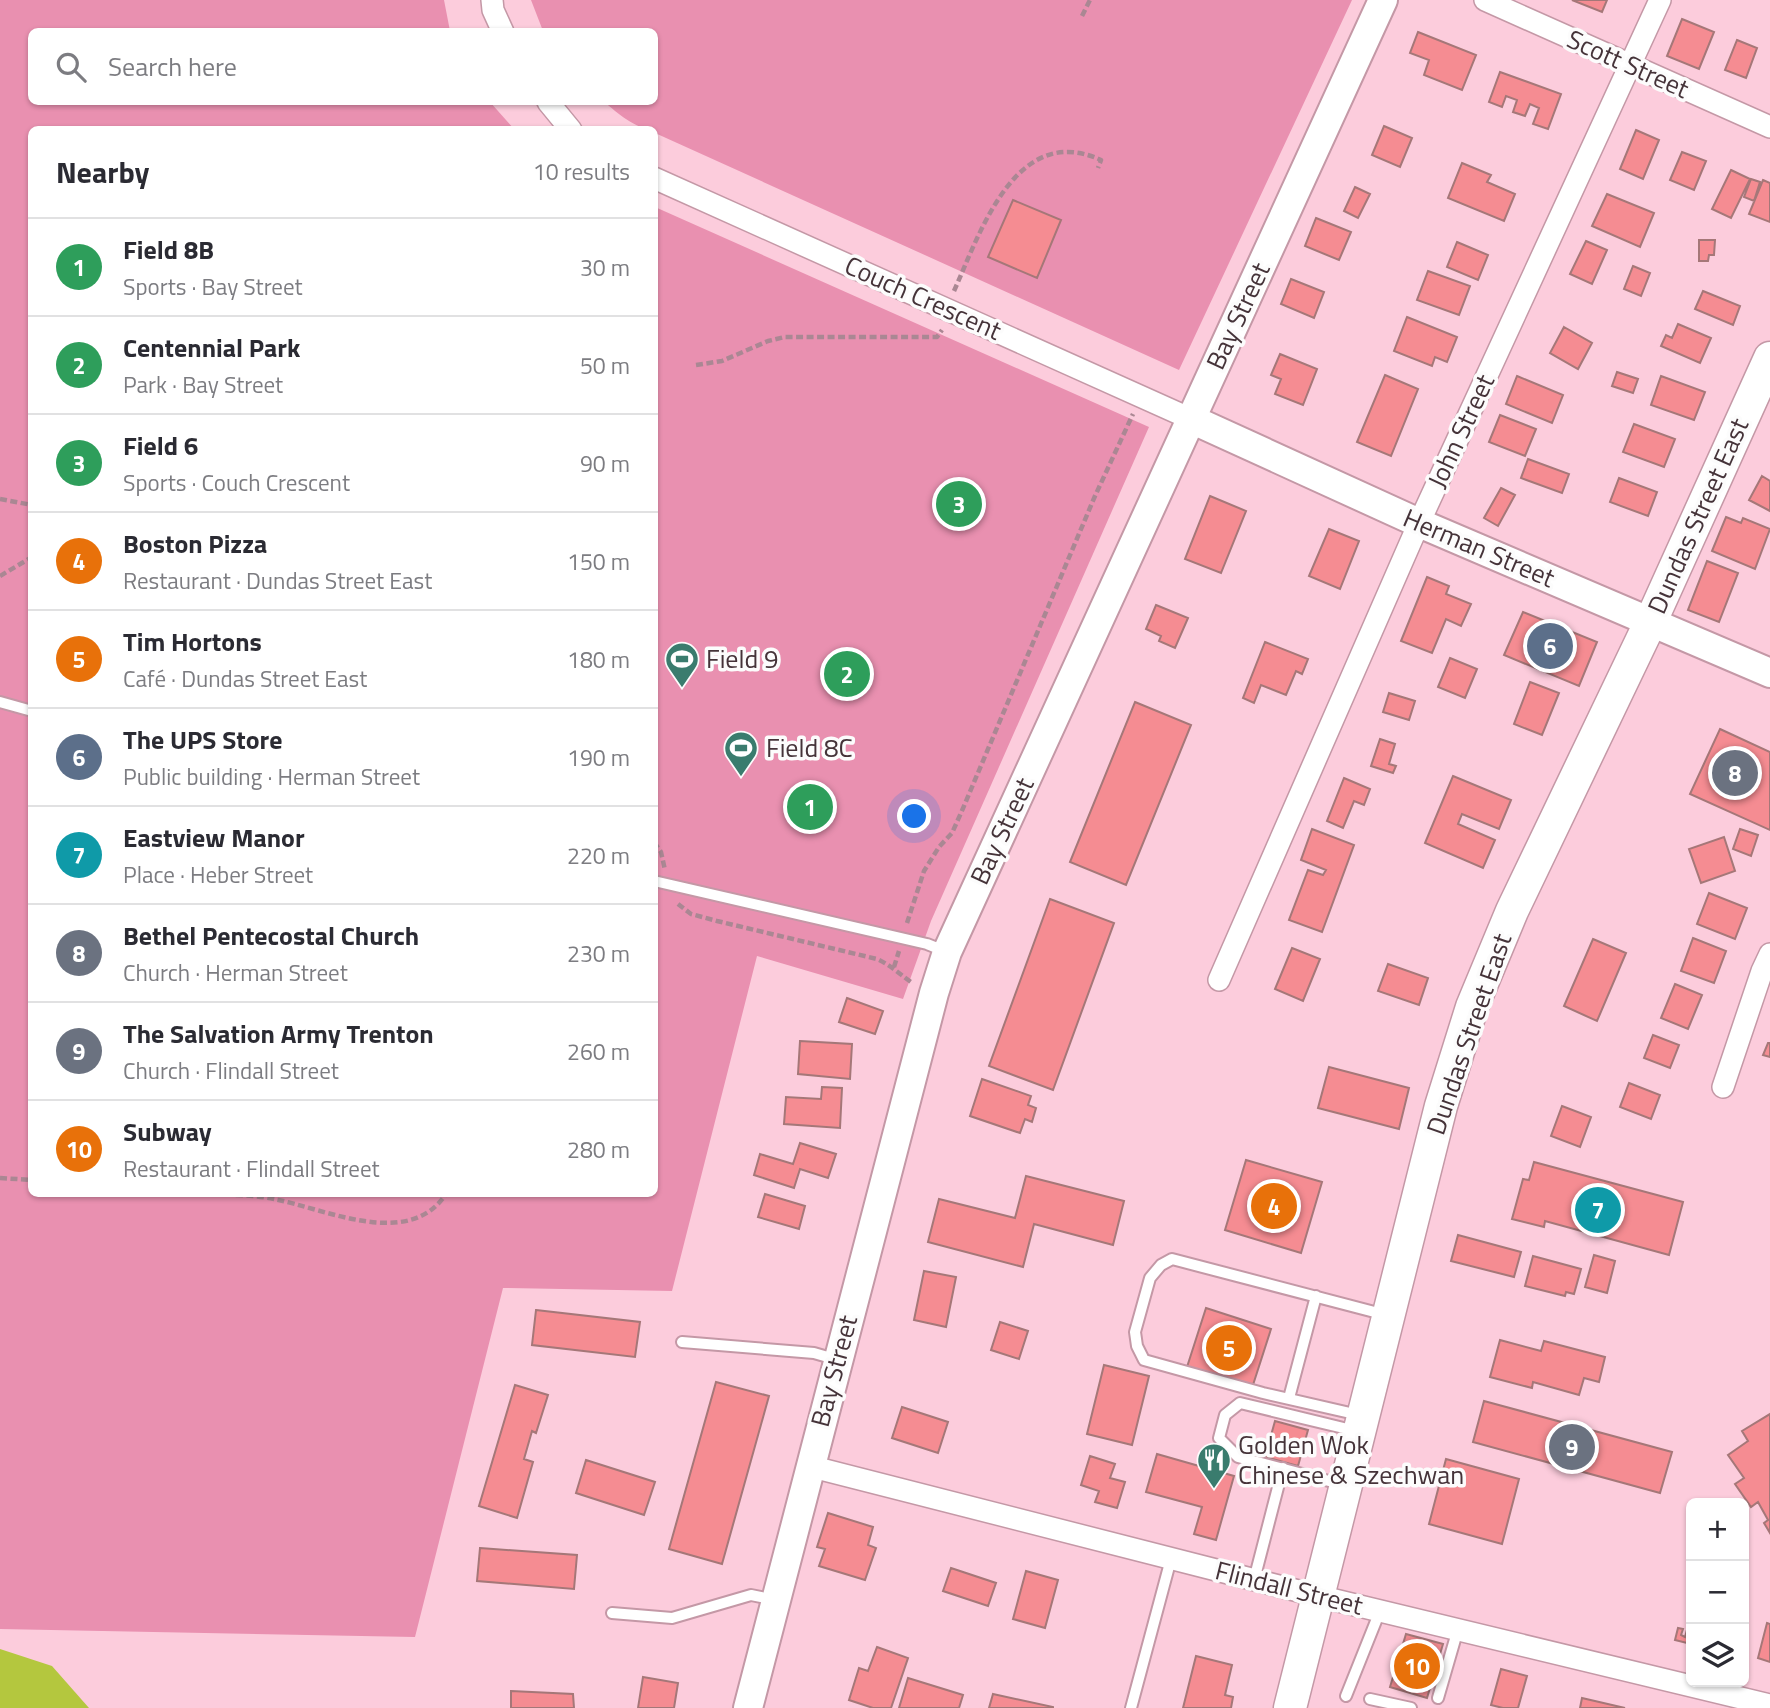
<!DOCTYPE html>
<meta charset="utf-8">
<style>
body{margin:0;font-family:"Titillium Web",sans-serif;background:#f2f2f3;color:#2b2b33}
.controls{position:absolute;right:21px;bottom:21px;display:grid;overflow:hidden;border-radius:10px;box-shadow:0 2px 5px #0004}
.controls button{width:63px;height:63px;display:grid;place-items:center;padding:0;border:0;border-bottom:2px solid #e1e1e2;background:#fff;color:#2b2b33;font:35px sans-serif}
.you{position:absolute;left:915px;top:817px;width:24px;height:24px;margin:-18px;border:5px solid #fff;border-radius:50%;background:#1a73e8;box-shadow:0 0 0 10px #1a73e833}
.badge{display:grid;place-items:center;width:46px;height:46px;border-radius:50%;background:#db2777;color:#fff;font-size:23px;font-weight:700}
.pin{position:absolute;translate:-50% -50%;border:4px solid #fff;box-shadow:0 2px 7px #0006}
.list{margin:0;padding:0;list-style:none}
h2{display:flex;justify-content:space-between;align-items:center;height:91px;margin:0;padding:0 28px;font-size:30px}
h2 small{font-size:23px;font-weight:400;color:#7c7c81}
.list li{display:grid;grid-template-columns:46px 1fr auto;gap:21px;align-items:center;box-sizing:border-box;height:98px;padding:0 28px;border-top:2px solid #e1e1e2}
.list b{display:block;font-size:26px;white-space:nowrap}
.list p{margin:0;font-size:23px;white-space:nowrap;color:#7c7c81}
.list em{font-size:23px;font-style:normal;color:#7c7c81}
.icon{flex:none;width:38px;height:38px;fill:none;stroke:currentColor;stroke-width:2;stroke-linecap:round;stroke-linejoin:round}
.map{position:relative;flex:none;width:1770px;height:1708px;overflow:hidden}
.search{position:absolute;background:#fff;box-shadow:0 2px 5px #0004;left:28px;top:28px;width:630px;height:77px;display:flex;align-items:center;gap:18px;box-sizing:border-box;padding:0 24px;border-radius:10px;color:#7c7c81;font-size:26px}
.panel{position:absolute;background:#fff;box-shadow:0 2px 5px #0004;left:28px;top:126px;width:630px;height:1071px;border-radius:10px}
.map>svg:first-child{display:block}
.green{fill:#e990b0}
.water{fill:#b4c73e}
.building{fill:#f58c92;stroke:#a57778;stroke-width:2}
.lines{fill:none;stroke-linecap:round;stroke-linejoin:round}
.lane-casing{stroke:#c498a6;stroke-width:14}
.street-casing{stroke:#c498a6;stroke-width:24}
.secondary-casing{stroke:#c498a6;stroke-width:32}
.primary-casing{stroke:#c498a6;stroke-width:35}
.path{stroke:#aa8793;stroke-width:4.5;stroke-dasharray:7 3.5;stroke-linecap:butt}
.lane{stroke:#fff;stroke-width:10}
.street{stroke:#fff;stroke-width:21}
.secondary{stroke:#fff;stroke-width:28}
.primary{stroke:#fff;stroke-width:32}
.labels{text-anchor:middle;stroke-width:7;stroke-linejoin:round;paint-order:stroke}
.street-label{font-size:26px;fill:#453339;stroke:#fcfcfc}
.poi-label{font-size:26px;fill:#453339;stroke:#fcfcfc;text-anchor:start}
</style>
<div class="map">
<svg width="1770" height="1708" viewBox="0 0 1770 1708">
<rect width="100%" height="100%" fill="#fcccdc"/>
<path class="green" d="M 0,0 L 444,0 L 450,31 L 32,32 L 32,102 L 490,102 L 514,129 L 32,130 L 32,1194 L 654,1194 L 655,207 L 1149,427 L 931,921 L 903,999 L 757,956 L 672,1291 L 503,1288 L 415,1637 L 0,1629 Z
M 531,0 L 1352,0 L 1179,370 L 655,133 L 654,130 C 635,129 618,113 604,102 L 654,102 L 654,32 L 543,31 Z"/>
<path class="water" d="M 0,1649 L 52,1666 L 89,1708 L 0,1708 Z"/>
<path class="building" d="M 1572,0 L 1607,0 L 1602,12 Z
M 1682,19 L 1714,32 L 1699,69 L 1667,56 Z
M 1418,32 L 1476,55 L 1462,90 L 1424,75 L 1429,60 L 1410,53 Z
M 1737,40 L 1757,48 L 1746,78 L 1725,70 Z
M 1500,72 L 1561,94 L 1548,129 L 1533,124 L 1539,108 L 1530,104 L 1525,116 L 1513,112 L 1517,100 L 1506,96 L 1502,107 L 1489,102 Z
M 1384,126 L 1412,138 L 1400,167 L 1372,155 Z
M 1636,130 L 1659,140 L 1643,179 L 1620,169 Z
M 1682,152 L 1706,161 L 1694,190 L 1670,180 Z
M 1462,163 L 1491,175 L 1487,182 L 1515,194 L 1504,221 L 1448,198 Z
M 1731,170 L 1750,179 L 1731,218 L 1712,209 Z
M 1751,179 L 1760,182 L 1754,201 L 1744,197 Z
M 1763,180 L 1770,183 L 1770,222 L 1749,214 Z
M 1355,187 L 1370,194 L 1358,218 L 1344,211 Z
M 1607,194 L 1654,213 L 1640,247 L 1592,226 Z
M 1013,200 L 1061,220 L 1037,278 L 988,257 Z
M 1316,218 L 1351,232 L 1339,260 L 1305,246 Z
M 1699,240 L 1715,240 L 1714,255 L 1709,255 L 1708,261 L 1699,261 Z
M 1586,241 L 1607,250 L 1592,284 L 1570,274 Z
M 1457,242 L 1488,255 L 1478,280 L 1447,267 Z
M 1633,266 L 1650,273 L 1641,296 L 1624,289 Z
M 1428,271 L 1470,286 L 1459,315 L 1417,300 Z
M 1291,279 L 1324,292 L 1314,318 L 1281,304 Z
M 1703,291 L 1740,306 L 1733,325 L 1695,309 Z
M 1407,317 L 1457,337 L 1447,362 L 1435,357 L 1432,366 L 1394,351 Z
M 1678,324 L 1711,338 L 1700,363 L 1661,346 L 1666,335 L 1672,338 Z
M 1564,327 L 1592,343 L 1578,369 L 1550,353 Z
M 1280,354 L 1317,369 L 1303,405 L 1275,394 L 1281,379 L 1271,375 Z
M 1617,372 L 1638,379 L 1633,393 L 1612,386 Z
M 1385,375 L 1418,389 L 1391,456 L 1357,442 Z
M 1517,376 L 1563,395 L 1552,423 L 1506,404 Z
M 1661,376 L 1705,392 L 1694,420 L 1651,405 Z
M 1500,415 L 1536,429 L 1525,456 L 1489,442 Z
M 1634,424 L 1675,439 L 1664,467 L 1623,452 Z
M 1528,459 L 1569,474 L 1562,493 L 1521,478 Z
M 1762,476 L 1770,481 L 1770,511 L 1749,500 Z
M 1619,478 L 1657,492 L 1648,516 L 1610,502 Z
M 1501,488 L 1515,495 L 1498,526 L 1484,518 Z
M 1210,496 L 1246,511 L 1221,573 L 1185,559 Z
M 1726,517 L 1741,523 L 1743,518 L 1770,529 L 1755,569 L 1712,551 Z
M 1329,529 L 1359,541 L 1340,589 L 1309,576 Z
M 1707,561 L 1738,573 L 1719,622 L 1688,610 Z
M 1427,577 L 1449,586 L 1446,594 L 1471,604 L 1461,626 L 1446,619 L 1432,653 L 1401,641 Z
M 1156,605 L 1188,618 L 1175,648 L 1159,641 L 1161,636 L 1146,629 Z
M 1523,612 L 1597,642 L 1579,686 L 1504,655 Z
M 1265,642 L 1308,659 L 1302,674 L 1296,671 L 1286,695 L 1261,685 L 1254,703 L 1243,698 Z
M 1450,658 L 1477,669 L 1465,698 L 1438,687 Z
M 1530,682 L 1559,693 L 1542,735 L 1514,724 Z
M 1389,693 L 1415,701 L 1409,720 L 1383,712 Z
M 1135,702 L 1191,725 L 1126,885 L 1070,862 Z
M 1720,729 L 1770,752 L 1770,830 L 1690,794 Z
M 1380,739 L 1395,744 L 1389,764 L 1396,766 L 1393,773 L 1371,766 Z
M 1453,776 L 1511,800 L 1499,829 L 1462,814 L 1458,824 L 1495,840 L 1483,868 L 1425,843 Z
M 1344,778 L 1370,789 L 1364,805 L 1354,801 L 1343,828 L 1327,821 Z
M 1312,829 L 1354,845 L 1322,932 L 1289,920 L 1308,870 L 1323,875 L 1326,870 L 1301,860 Z
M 1740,829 L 1758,835 L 1751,856 L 1733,849 Z
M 1724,837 L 1735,871 L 1701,883 L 1689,849 Z
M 1709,893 L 1747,908 L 1735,939 L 1697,924 Z
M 1050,899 L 1114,923 L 1053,1090 L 989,1066 Z
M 1693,938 L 1726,951 L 1714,983 L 1681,971 Z
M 1593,939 L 1626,953 L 1597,1021 L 1564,1006 Z
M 1292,948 L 1320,959 L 1303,1001 L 1275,989 Z
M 1388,964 L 1428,978 L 1419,1005 L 1378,991 Z
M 1675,984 L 1702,995 L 1688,1029 L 1661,1018 Z
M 847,998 L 883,1011 L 875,1034 L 839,1022 Z
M 1653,1035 L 1679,1045 L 1670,1068 L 1644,1058 Z
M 800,1041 L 852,1044 L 850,1079 L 798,1074 Z
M 1768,1043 L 1770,1043 L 1770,1057 L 1763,1055 Z
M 1329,1067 L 1409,1088 L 1399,1129 L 1318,1108 Z
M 982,1079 L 1031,1096 L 1028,1105 L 1036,1108 L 1032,1122 L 1025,1119 L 1020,1133 L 970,1116 Z
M 1629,1083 L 1660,1095 L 1651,1119 L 1620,1107 Z
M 822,1087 L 842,1088 L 840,1128 L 784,1124 L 786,1097 L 821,1099 Z
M 1562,1106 L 1591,1117 L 1580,1147 L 1551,1136 Z
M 800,1143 L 836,1154 L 828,1178 L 800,1169 L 794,1188 L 754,1175 L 760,1154 L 793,1164 Z
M 1246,1160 L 1322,1182 L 1301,1253 L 1225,1230 Z
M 1534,1162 L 1683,1202 L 1669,1255 L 1545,1221 L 1544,1227 L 1512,1219 L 1523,1179 L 1529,1180 Z
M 1026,1176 L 1124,1201 L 1113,1245 L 1034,1224 L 1023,1267 L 928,1242 L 939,1199 L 1015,1218 Z
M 765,1194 L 805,1206 L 799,1229 L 758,1217 Z
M 1458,1235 L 1521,1252 L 1514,1277 L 1451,1261 Z
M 1594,1255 L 1615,1261 L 1607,1293 L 1585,1287 Z
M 1533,1256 L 1581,1269 L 1574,1294 L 1566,1292 L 1565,1296 L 1525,1286 Z
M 924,1271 L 956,1277 L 946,1327 L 914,1320 Z
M 1206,1308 L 1271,1329 L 1252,1388 L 1187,1367 Z
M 536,1310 L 640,1322 L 635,1357 L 532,1345 Z
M 1000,1322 L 1028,1331 L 1019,1359 L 991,1350 Z
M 1500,1340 L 1541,1351 L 1544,1341 L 1605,1357 L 1599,1382 L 1584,1378 L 1579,1395 L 1533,1382 L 1532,1388 L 1490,1377 Z
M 1104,1365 L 1149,1376 L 1132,1445 L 1087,1434 Z
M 716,1382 L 769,1396 L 722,1564 L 669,1549 Z
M 515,1385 L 548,1395 L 536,1433 L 532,1431 L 524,1459 L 533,1462 L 517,1518 L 479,1506 Z
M 1484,1401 L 1672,1452 L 1660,1493 L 1473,1442 Z
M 902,1407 L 948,1422 L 938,1453 L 892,1438 Z
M 1770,1414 L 1770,1533 L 1764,1523 L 1768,1520 L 1758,1502 L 1751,1507 L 1735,1484 L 1744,1478 L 1728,1455 L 1748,1441 L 1742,1431 Z
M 1275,1421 L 1308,1430 L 1298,1466 L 1265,1457 Z
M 1157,1454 L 1234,1476 L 1216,1540 L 1194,1534 L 1202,1507 L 1146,1492 Z
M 1090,1456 L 1115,1464 L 1110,1478 L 1125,1482 L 1117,1508 L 1095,1502 L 1099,1491 L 1081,1485 Z
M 1446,1459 L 1519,1479 L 1502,1544 L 1429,1524 Z
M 586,1460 L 655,1482 L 644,1515 L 576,1493 Z
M 828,1513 L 873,1527 L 868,1545 L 876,1548 L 865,1580 L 819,1566 L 825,1549 L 817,1547 Z
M 480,1548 L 577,1555 L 574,1589 L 477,1581 Z
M 951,1568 L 996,1583 L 988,1606 L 943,1591 Z
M 1026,1571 L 1058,1580 L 1045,1628 L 1013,1619 Z
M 1690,1619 L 1691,1644 L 1675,1640 L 1678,1628 L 1683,1629 L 1681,1635 L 1685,1637 Z
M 1767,1623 L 1770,1624 L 1770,1662 L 1758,1658 Z
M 1406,1634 L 1443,1644 L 1427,1698 L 1390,1687 Z
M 877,1647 L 908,1658 L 891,1708 L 873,1708 L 849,1700 L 859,1668 L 868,1671 Z
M 1196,1656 L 1232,1665 L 1225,1695 L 1233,1697 L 1231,1708 L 1183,1708 Z
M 1501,1669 L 1527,1676 L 1518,1708 L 1503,1708 L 1491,1705 Z
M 643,1677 L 678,1683 L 674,1708 L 638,1708 Z
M 908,1678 L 963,1695 L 959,1708 L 899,1708 Z
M 511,1691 L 573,1694 L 574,1708 L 511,1708 Z
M 993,1694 L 1053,1707 L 1053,1708 L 989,1708 Z
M 1582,1698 L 1625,1708 L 1580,1708 Z"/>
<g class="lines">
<g class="lane-casing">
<path id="lane" d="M 0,702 L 32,711
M 654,881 L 927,944 L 947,952
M 682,1342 L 814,1353 L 838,1360
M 1289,1398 L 1316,1296
M 1359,1415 L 1263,1393 L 1144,1360 L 1137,1346 L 1135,1332 L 1150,1278 L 1161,1265 L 1172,1259 L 1386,1315
M 1344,1485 L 1238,1457 L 1219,1438 L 1225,1415 L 1240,1403 L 1356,1431
M 1254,1580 L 1283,1468
M 612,1613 L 672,1618 L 751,1595 L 775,1600
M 1346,1696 L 1380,1611
M 1438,1698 L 1458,1629
M 1370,1699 L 1411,1708
M 1131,1708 L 1171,1559"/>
</g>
<g class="street-casing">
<path id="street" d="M 492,0 L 493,10 L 503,32
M 1485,0 L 1770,127
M 548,102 L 571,130
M 654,178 L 1191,419
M 1219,980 L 1419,523 L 1660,0
M 1723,1087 L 1762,971 L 1770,954
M 809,1466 L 1318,1596 L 1770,1705"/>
</g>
<g class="secondary-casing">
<path id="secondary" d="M 1191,419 L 1419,523 L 1770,673
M 748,1708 L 934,993 L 947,952 L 1383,0"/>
</g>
<g class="primary-casing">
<path id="primary" d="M 1290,1708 L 1441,1106 L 1472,1007 L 1512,911 L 1651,621 L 1770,358"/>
</g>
<path class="path" d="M 1082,16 L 1090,0
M 954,291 C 980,233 1016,121 1101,160 L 1098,168
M 696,365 L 722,361 L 768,341 L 785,337 L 937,337 L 942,330
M 0,499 L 32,505
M 0,576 L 32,557
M 654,842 L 661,852 L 665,870
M 678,904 L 691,914 L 717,921 L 877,959 C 892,966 898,973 911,982
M 907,923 L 924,871 L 939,847 L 952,833 L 961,813 L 1095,496 L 1133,414
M 894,967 L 899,951
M 0,1178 L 32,1180
M 215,1194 C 234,1195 255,1195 274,1199 C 326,1209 409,1250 446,1194"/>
<use href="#lane" class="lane"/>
<use href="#street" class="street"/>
<use href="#secondary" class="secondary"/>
<use href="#primary" class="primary"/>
</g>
<defs>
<g id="stadium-pin" transform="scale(1.75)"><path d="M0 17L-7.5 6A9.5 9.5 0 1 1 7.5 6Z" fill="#3a7c6e" stroke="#fcfcfc"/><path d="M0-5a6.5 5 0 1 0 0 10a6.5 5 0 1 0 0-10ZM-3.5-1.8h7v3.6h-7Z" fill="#fff"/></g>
<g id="restaurant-pin" transform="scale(1.75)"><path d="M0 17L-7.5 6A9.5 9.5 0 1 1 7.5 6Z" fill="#3a7c6e" stroke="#fcfcfc"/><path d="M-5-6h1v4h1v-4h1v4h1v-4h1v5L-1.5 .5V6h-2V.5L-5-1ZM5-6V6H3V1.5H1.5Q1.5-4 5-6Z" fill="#fff"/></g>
</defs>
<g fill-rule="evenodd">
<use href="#stadium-pin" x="682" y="659"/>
<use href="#stadium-pin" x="741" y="748"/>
<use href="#restaurant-pin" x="1214" y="1460"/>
</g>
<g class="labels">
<g class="street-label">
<text transform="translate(1628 64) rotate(24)" y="9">Scott Street</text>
<text transform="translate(923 298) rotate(24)" y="9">Couch Crescent</text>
<text transform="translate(1238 316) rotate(-65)" y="9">Bay Street</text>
<text transform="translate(1461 431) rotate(-65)" y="9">John Street</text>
<text transform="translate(1698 516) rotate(-66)" y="9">Dundas Street East</text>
<text transform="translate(1479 548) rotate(23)" y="9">Herman Street</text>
<text transform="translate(1002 831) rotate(-65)" y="9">Bay Street</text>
<text transform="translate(1469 1034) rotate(-71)" y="9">Dundas Street East</text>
<text transform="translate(834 1371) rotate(-75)" y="9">Bay Street</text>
<text transform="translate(1289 1588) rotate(14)" y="9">Flindall Street</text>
</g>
<g class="poi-label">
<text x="706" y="668">Field 9</text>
<text x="766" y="757">Field 8C</text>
<text x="1238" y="1454">Golden Wok<tspan x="1238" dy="30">Chinese &amp; Szechwan</tspan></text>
</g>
</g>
</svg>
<div class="controls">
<button>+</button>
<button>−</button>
<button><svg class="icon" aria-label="layers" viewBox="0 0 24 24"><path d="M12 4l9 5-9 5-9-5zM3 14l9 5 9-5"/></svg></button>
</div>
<div class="you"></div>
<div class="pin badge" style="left:810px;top:807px;background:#2e9e5b">1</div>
<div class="pin badge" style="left:847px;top:674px;background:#2e9e5b">2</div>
<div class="pin badge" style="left:959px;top:504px;background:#2e9e5b">3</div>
<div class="pin badge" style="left:1274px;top:1206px;background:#e8710a">4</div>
<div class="pin badge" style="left:1229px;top:1348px;background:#e8710a">5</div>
<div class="pin badge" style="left:1550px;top:646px;background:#5c6f8a">6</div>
<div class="pin badge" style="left:1598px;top:1210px;background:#0f9aa8">7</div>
<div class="pin badge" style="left:1735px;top:773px;background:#6b7280">8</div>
<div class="pin badge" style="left:1572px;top:1447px;background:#6b7280">9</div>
<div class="pin badge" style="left:1417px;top:1666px;background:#e8710a">10</div>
<div class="search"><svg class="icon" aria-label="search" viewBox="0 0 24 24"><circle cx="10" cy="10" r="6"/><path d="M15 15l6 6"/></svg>Search here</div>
<section class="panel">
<h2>Nearby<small>10 results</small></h2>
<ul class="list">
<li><span class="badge" style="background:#2e9e5b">1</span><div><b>Field 8B</b><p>Sports · Bay Street</p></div><em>30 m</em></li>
<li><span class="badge" style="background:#2e9e5b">2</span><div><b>Centennial Park</b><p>Park · Bay Street</p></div><em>50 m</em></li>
<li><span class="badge" style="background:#2e9e5b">3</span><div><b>Field 6</b><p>Sports · Couch Crescent</p></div><em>90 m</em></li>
<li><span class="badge" style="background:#e8710a">4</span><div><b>Boston Pizza</b><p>Restaurant · Dundas Street East</p></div><em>150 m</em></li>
<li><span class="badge" style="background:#e8710a">5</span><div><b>Tim Hortons</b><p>Café · Dundas Street East</p></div><em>180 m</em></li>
<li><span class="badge" style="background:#5c6f8a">6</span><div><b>The UPS Store</b><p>Public building · Herman Street</p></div><em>190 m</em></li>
<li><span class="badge" style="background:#0f9aa8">7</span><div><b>Eastview Manor</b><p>Place · Heber Street</p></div><em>220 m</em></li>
<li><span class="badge" style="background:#6b7280">8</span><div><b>Bethel Pentecostal Church</b><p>Church · Herman Street</p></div><em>230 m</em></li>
<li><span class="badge" style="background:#6b7280">9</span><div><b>The Salvation Army Trenton</b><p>Church · Flindall Street</p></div><em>260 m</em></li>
<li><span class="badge" style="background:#e8710a">10</span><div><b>Subway</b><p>Restaurant · Flindall Street</p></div><em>280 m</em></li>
</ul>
</section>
</div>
